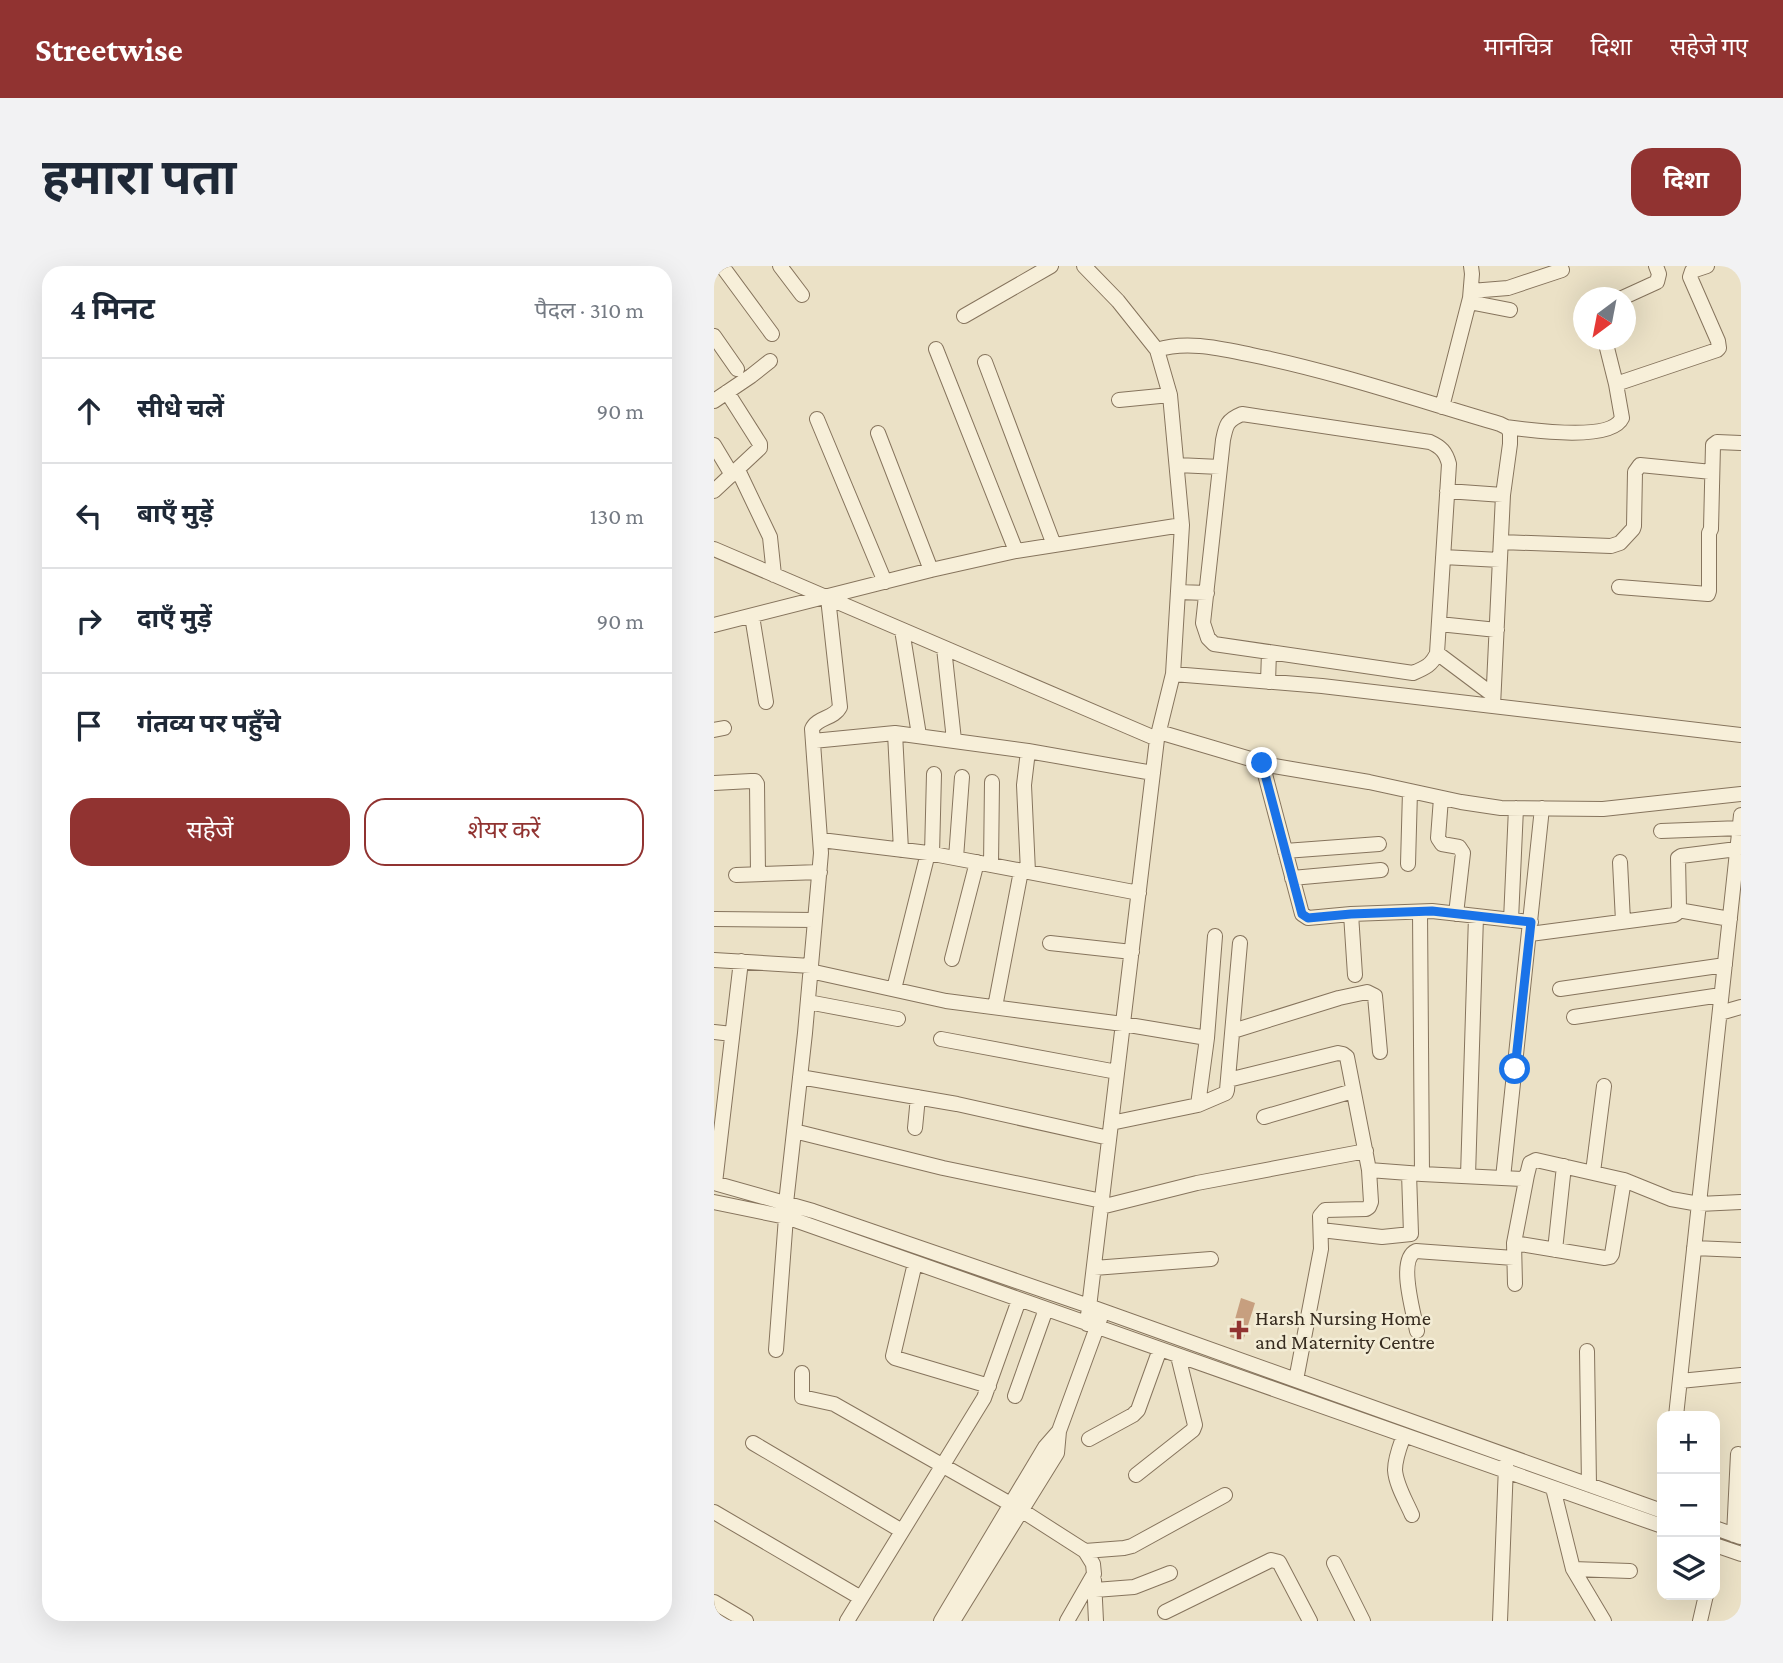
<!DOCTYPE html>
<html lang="hi">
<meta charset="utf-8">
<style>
body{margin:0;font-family:"Crimson Pro","Noto Sans Devanagari",serif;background:#f2f2f3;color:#1f2937}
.controls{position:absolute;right:21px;bottom:21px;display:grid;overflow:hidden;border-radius:14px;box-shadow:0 7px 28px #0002}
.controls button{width:63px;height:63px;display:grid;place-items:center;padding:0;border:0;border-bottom:2px solid #e0e1e3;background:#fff;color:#1f2937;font:35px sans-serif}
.compass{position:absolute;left:859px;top:21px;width:63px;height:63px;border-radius:50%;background:#fff;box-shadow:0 7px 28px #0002;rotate:212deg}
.stop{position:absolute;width:21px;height:21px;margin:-16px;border:5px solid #1a73e8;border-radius:50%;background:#fff}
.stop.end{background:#1a73e8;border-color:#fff;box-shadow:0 2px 7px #0008}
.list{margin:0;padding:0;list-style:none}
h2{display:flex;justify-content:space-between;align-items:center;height:91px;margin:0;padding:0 28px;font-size:30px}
h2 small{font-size:23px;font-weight:400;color:#747a83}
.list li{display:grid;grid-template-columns:46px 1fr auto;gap:21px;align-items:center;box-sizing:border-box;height:105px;padding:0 28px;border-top:2px solid #e0e1e3}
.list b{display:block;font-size:26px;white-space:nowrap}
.list em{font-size:23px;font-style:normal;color:#747a83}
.actions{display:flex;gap:14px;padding:21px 28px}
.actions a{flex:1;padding:16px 0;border:2px solid #913331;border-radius:21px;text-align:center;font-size:24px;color:#913331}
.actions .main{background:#913331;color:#fff}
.icon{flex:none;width:38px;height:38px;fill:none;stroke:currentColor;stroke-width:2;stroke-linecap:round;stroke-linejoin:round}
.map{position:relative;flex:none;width:1027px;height:1355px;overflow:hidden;border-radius:21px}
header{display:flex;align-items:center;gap:42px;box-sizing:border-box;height:98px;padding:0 35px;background:#913331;color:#fff}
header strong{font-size:33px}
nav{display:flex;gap:38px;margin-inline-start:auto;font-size:24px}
.intro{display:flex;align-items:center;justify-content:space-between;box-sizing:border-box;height:168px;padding:0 42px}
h1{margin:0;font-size:49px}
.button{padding:18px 32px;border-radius:21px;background:#913331;color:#fff;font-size:24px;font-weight:700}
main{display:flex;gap:42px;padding:0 42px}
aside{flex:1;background:#fff;border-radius:21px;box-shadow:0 7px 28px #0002}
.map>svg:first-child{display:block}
.building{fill:#c79f7f}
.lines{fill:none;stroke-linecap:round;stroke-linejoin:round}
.minor-casing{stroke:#86745d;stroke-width:16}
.minor{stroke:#f7efd9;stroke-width:14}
.route{stroke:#1a73e8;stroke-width:9}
.poi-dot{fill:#913331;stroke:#f3ecd5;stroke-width:2.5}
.labels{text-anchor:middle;stroke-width:5;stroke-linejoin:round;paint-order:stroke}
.poi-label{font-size:21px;fill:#372c20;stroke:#f3ecd5;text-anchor:start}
</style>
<header>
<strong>Streetwise</strong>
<nav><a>मानचित्र</a><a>दिशा</a><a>सहेजे गए</a></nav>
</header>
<div class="intro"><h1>हमारा पता</h1><a class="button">दिशा</a></div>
<main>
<aside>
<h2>4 मिनट<small>पैदल · 310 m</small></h2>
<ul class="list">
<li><svg class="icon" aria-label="ahead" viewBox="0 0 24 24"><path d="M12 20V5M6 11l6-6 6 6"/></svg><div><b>सीधे चलें</b></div><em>90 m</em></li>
<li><svg class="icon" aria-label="left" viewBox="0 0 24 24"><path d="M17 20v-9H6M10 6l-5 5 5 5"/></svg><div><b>बाएँ मुड़ें</b></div><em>130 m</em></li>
<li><svg class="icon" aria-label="right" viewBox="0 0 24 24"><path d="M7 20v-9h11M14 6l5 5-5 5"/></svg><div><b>दाएँ मुड़ें</b></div><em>90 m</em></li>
<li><svg class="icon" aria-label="arrive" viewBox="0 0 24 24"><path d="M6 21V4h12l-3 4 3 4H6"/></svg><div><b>गंतव्य पर पहुँचे</b></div></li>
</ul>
<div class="actions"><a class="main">सहेजें</a><a>शेयर करें</a></div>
</aside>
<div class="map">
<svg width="1027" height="1355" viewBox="0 0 1027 1355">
<rect width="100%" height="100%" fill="#ebe1c6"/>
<path class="building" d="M 527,1032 L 541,1037 L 529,1075 L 516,1071 Z"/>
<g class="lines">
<g class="minor-casing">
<path id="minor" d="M 8,0 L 58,68
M 66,0 L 88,29
M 370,0 L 404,35 L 443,84 L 456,129 L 468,259 L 459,408 L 443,473 L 373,1058
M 757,25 L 794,22 L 848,4
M 908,32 L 943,16 L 945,8 L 942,0
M 755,36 L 796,44
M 250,50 L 337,0
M 0,70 L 23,103
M 222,83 L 302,285
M 443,84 C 473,74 508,83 538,89 C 622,106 704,134 786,158 L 792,161 L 796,165 L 796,178 L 789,229 L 779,440
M 271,96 L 340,279
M 902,118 L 1003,84 L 1005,82 L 1004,75 L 976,11 L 978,5 L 993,0
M 405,134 L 456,129
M 0,135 L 37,110 L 56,95
M 728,141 L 756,32 L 758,8 L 757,0
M 528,148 L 716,176 C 727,181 732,186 735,198 L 723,387 C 718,399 711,402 699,407 L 500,378 L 494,372 L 489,357 L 509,174 C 512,159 513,154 528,148 Z
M 103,153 L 171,316
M 792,161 C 815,164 897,176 908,152 L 902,118 L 891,74
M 164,167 L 217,304
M 0,179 L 18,209
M 463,199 L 506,201
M 24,204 L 56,271 L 60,309
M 0,225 L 46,182 L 46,178 L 13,126
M 733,225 L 789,229
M 787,276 L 897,280 L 906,277 L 919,263 L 920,260 L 921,206 L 926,199 L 998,206
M 0,283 L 443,473
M 729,291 L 786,294
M 905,321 L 994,328 L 995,325 L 995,267 L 997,263 L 999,179 L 1003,176 L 1027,177
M 464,326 L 493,327
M 38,350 L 52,436
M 725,358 L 783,364
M 0,359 L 217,304 L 302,285 L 468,259
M 188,364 L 205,469
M 230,382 L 240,474
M 723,387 L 779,429
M 459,408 L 608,420 L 1027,469
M 554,416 L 555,386
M 0,464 L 10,462
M 445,466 L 560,500 L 655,516 L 747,536 L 787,542 L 889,543 L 1027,528
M 181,467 L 187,584
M 99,475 L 181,467 L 314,485 L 439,507
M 314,485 L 310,519 L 314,606
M 548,497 L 588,648 L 594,652 L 637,648 L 718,645 L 817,656
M 0,517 L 37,515 L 41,515 L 43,518 L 44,608
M 727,532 L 724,572 L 728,578 L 745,581 L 749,587 L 742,648
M 947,565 L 1027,562
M 107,574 L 214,587 L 425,627
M 571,585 L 665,578
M 218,588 L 220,508
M 242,592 L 248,511
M 906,596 L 909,655
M 694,598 L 696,525
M 277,599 L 278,516
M 22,609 L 106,606
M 578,612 L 667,604
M 964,644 L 1016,653
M 706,646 L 708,908
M 637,648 L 641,709
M 0,653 L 101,654
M 797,654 L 802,542
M 816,668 L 960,649 L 963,647 L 965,642 L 964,592 L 967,590 L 1023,583
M 336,677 L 418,686
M 238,693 L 263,596
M 0,694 L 97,700
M 96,705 L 232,735 L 409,758 L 493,772
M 180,723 L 214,587
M 846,723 L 1011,699
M 94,736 L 184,753
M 281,741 L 307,605
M 1006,747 L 1027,741
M 860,751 L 1007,729
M 519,765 L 625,732 L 653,726 L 661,730 L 666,786
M 0,766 L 18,768
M 227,773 L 403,806
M 86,811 L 243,838 L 395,872
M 514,814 L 624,787 L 629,788 L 633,791 L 655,904 L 657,936 L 655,941 L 652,943 L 611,944 L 606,950 L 607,983 L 582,1114
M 484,839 L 493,772 L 501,670
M 550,851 L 639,825
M 397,857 L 484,839 L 512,827 L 513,824 L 526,677
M 201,862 L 204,831
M 80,865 L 229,902 L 388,935
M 655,904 L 708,908 L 808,913 L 813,909 L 816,897 L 822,894 L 910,914 L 957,933 L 985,938 L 1027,936
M 879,906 L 890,820
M 754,910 L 762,650
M 789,912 L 828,542
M 0,917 L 99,945 L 375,1040 L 948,1245
M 1,917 L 27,695
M 0,936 L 72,951 L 948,1260
M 72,937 L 91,767 L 107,587 L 98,463 C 103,451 120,453 126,441 L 114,332
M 387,941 L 483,917 L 652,885
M 607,964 L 668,971 L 697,968 L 695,907
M 800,977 L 891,992 L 896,991 L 898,988 L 910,914
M 980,982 L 1027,984
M 841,984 L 850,900
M 201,997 L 179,1090 L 181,1092 L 275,1120
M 380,1002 L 497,993
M 801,1018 L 800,977 L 813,909
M 703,1065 C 700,1047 683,994 702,985 L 800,992
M 62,1084 L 72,951
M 873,1085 L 875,1219
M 88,1107 L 88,1131 L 120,1138 L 307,1244 L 371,1285 L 379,1298 L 380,1308 L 353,1355
M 966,1115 L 1027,1109
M 301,1130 L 332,1043
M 962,1150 L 1027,549
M 690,1169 C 686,1180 681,1192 681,1204 C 682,1219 692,1235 698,1249
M 375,1173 L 419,1149 L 424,1144 L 446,1083
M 39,1177 L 188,1265
M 422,1209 L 479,1164 L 481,1159 L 464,1090
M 839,1222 L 859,1303 L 890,1355
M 0,1246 L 147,1332
M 1001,1262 L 1026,1271
M 1020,1269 L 1024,1188
M 1001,1279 L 1027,1288
M 371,1285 L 410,1282 L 418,1280 L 511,1229
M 620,1297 L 649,1355
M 859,1303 L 916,1305
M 380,1314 L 382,1355
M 381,1324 L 420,1321 L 456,1307
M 0,1336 L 32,1355
M 451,1346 L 557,1294 L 565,1296 L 596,1355
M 133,1355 L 270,1132 L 305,1034
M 227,1355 L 331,1181 L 345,1165
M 239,1355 L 343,1187 L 345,1165 L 386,1053
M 786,1355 L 792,1199
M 986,1355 L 992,1329"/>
</g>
<use href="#minor" class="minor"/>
</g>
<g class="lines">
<path class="route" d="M 548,497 L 588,648 L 594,652 L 637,648 L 718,645 L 817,656 L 801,803"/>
</g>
<path class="poi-dot" d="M521.5 1053.5h7v7h7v7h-7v7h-7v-7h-7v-7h7z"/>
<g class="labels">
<g class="poi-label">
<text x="541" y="1059">Harsh Nursing Home<tspan x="541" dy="24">and Maternity Centre</tspan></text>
</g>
</g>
</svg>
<div class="controls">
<button>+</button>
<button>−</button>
<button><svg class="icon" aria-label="layers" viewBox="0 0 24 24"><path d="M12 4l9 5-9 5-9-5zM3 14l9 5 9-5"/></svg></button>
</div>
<svg class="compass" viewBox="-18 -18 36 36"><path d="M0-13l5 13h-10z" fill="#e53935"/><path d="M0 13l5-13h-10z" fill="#747a83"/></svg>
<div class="stop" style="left:801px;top:803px"></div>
<div class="stop end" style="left:548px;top:497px"></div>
</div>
</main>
